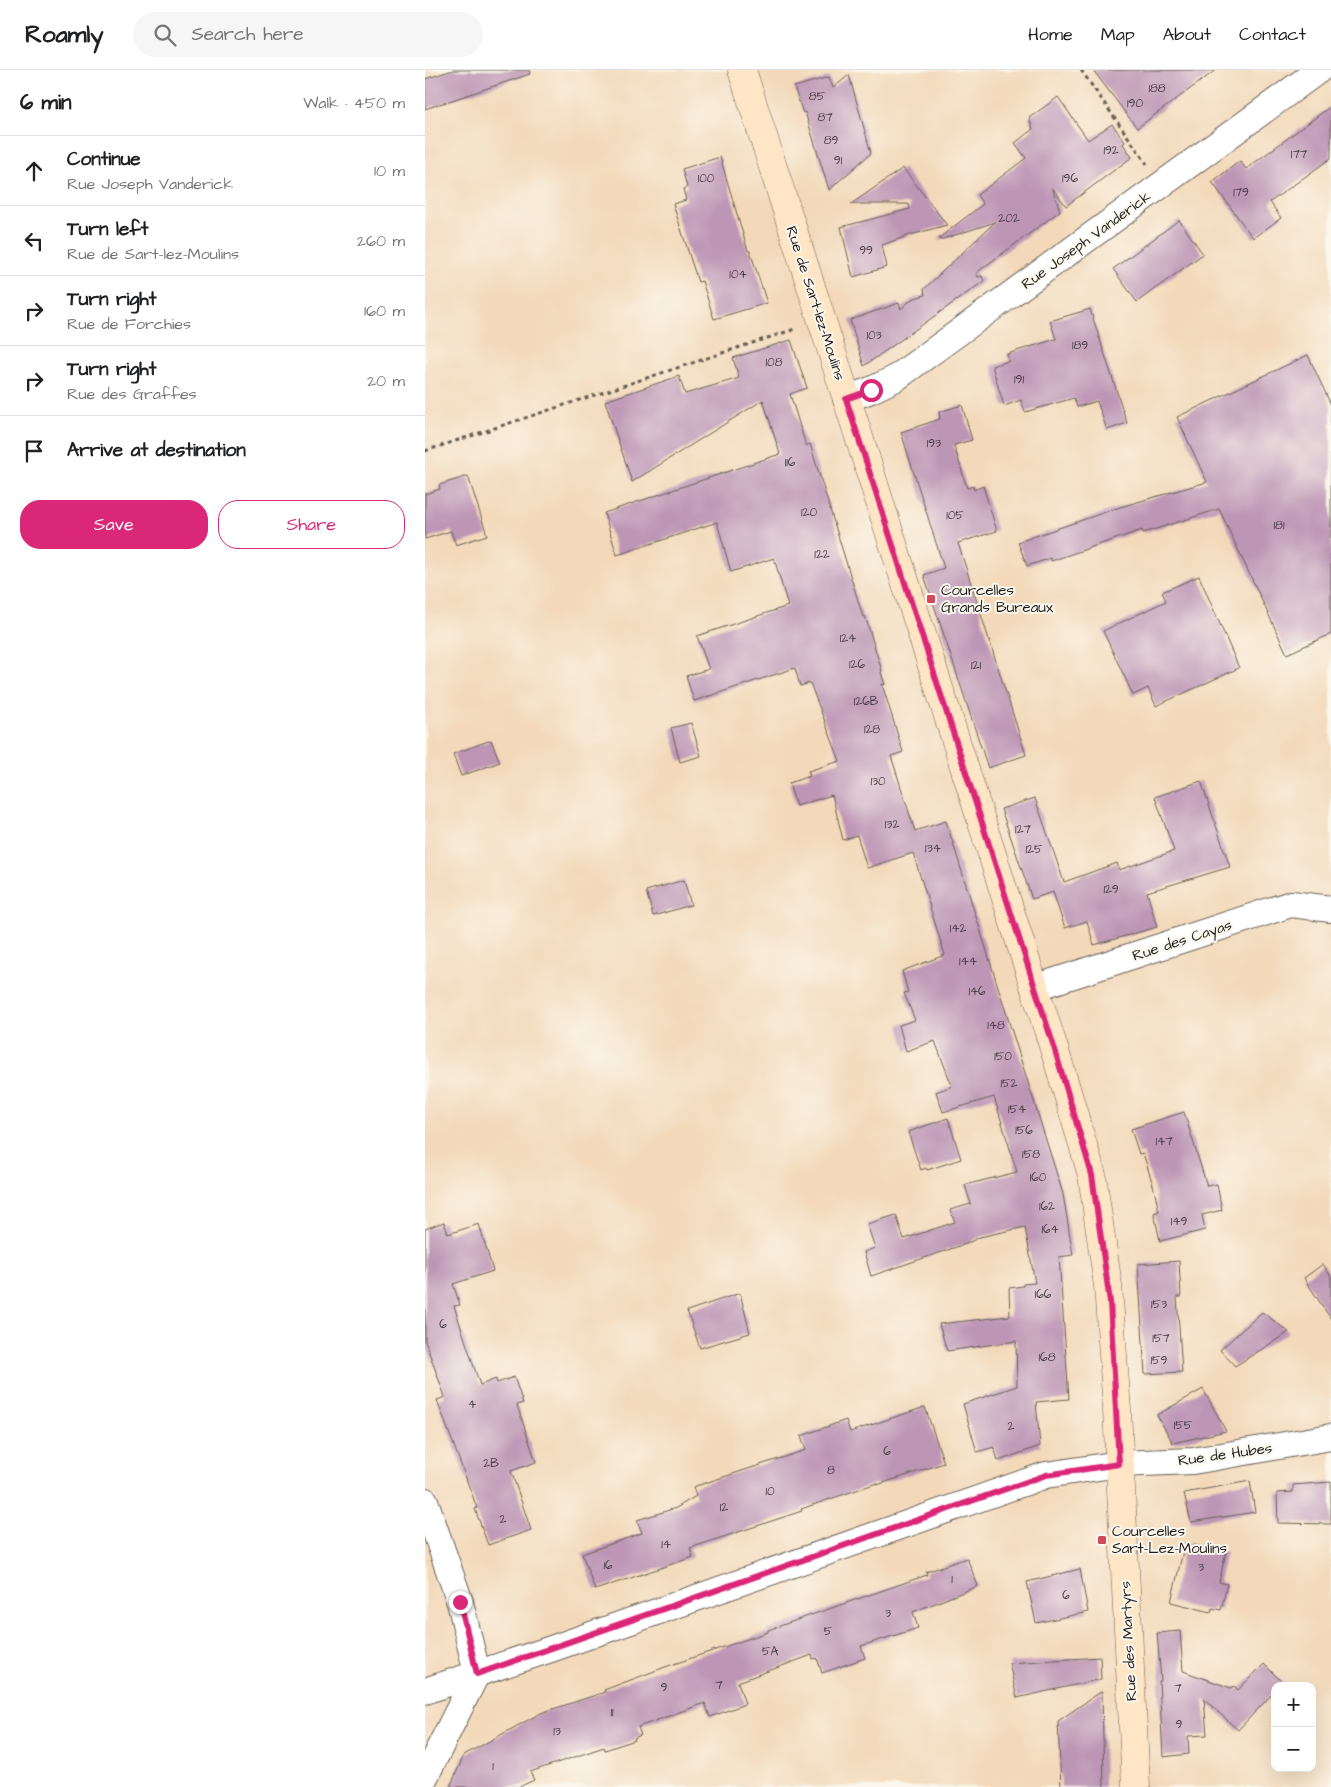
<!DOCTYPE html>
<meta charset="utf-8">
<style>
body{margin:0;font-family:"Architects Daughter",sans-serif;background:#f6f6f6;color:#202124}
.controls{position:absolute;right:15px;bottom:15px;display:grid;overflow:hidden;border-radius:10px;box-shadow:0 5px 20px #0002}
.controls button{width:45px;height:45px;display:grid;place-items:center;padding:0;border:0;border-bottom:1px solid #e0e0e0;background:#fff;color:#202124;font:25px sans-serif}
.stop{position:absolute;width:15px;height:15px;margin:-11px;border:4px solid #db2777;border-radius:50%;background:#fff}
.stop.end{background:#db2777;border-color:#fff;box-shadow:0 1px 5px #0008}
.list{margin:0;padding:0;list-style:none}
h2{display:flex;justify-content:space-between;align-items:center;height:65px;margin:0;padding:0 20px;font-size:21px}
h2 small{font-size:16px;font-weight:400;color:#757577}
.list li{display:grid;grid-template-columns:32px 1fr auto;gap:15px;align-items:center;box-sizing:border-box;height:70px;padding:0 20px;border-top:1px solid #e0e0e0}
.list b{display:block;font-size:19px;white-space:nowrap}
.list p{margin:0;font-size:16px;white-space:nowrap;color:#757577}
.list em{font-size:16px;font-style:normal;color:#757577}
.actions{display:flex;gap:10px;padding:15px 20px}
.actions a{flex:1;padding:11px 0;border:1px solid #db2777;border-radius:20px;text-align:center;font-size:18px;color:#db2777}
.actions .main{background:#db2777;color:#fff}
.icon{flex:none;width:28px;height:28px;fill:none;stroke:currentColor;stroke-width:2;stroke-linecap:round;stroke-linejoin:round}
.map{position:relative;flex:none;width:906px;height:1717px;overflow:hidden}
header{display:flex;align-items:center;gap:30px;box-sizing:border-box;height:70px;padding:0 25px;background:#fff;border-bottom:1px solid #e0e0e0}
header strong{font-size:24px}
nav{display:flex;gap:28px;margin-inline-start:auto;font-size:18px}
.search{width:350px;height:45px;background:#f6f6f6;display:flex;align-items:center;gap:12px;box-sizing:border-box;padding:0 18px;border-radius:28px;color:#757577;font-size:19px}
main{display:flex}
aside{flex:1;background:#fff}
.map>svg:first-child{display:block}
.building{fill:#bd96b6}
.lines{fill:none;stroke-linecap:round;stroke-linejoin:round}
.minor-casing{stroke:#675e53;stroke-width:28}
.secondary-casing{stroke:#675e53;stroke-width:29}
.path{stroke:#675e53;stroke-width:3;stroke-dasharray:4 4;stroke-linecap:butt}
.minor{stroke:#fff;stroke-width:26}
.secondary{stroke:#fee5c5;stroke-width:28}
.route{stroke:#db2777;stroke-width:6}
.poi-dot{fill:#d1495b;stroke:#fbf7ec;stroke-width:2}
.labels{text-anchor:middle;stroke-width:4;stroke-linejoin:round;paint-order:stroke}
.number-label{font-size:12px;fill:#443a42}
.street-label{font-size:15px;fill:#1c1c1c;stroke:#fbf7ec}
.poi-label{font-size:15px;fill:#1c1c1c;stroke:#fbf7ec;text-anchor:start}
</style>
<header>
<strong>Roamly</strong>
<div class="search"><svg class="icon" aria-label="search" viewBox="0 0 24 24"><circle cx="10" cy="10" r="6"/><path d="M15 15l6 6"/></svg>Search here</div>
<nav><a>Home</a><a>Map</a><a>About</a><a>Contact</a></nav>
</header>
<main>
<aside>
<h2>6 min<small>Walk · 450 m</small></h2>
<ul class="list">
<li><svg class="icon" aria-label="ahead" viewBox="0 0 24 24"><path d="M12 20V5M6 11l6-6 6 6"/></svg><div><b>Continue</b><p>Rue Joseph Vanderick</p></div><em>10 m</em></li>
<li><svg class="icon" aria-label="left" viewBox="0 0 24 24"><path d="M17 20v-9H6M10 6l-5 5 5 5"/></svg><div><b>Turn left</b><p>Rue de Sart-lez-Moulins</p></div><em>260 m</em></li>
<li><svg class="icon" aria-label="right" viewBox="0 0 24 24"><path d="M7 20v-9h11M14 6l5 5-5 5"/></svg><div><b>Turn right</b><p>Rue de Forchies</p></div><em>160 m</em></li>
<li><svg class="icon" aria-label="right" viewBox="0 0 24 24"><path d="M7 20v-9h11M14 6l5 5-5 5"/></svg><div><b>Turn right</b><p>Rue des Graffes</p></div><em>20 m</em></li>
<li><svg class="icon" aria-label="arrive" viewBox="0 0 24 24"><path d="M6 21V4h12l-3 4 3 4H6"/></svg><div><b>Arrive at destination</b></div></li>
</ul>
<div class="actions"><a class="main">Save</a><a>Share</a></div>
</aside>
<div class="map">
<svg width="906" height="1717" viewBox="0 0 906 1717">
<rect width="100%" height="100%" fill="#fbf7ec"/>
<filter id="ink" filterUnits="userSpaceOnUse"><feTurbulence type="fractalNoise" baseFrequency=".02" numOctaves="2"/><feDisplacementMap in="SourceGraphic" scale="10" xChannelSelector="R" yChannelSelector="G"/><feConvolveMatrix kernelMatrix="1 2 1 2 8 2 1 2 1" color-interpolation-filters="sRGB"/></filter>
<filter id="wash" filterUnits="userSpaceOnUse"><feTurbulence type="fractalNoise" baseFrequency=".0096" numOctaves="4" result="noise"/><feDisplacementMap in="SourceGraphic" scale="20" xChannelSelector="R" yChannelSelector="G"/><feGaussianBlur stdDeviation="1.12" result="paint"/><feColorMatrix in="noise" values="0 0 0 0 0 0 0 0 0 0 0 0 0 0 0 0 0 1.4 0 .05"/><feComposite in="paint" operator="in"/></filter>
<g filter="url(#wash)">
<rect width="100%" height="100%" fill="#f3d9ba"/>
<g id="blocks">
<path class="building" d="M 28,0 L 104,0 L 105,4 L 0,39 L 0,9 Z
M 668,0 L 791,0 L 712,58 Z
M 424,5 L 446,83 L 404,120 L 380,42 L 378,43 L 369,17 L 404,7 L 408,18 Z
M 633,27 L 663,70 L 687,54 L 700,72 L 698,74 L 707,87 L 641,136 L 627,117 L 635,141 L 551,203 L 553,207 L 557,206 L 559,211 L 439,296 L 425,250 L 474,233 L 476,239 L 487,229 L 500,225 L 499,219 L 570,152 L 515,170 L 514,168 L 558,134 L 552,125 L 601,88 L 590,73 L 608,59 L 604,48 Z
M 906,36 L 906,88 L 845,132 L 856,148 L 828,168 L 787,112 L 815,91 L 821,99 Z
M 295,87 L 323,181 L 325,181 L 342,233 L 289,249 L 277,211 L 273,212 L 248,134 L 261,130 L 258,119 L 262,117 L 257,99 Z
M 478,98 L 522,155 L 485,165 L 457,175 L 462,197 L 428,207 L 416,157 L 485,139 L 484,134 L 426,134 Z
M 754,150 L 778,184 L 712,232 L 688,199 Z
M 665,239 L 702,353 L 682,360 L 672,331 L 652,337 L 649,328 L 600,342 L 596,330 L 579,336 L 567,296 L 584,291 L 582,284 L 631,269 L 625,251 Z
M 366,270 L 382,318 L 365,324 L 381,376 L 385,374 L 438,547 L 440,546 L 457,601 L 456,602 L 460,615 L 457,614 L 478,682 L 466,686 L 490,761 L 521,751 L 638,1124 L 648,1185 L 634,1187 L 644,1329 L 611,1332 L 615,1376 L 573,1391 L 569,1377 L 552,1382 L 538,1334 L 592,1316 L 591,1271 L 522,1281 L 514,1254 L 585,1246 L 584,1218 L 598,1216 L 598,1214 L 610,1213 L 600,1157 L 555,1167 L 543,1173 L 446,1206 L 439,1182 L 450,1178 L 442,1154 L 471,1145 L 479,1169 L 530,1152 L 525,1140 L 546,1134 L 540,1115 L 592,1102 L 569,1027 L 518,1042 L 511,1022 L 527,1016 L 510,971 L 481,981 L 474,955 L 490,950 L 479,923 L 483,922 L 477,901 L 520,885 L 488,783 L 442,798 L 432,765 L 418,770 L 407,725 L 371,736 L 364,713 L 385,706 L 383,701 L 415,691 L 385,613 L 375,616 L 370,598 L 269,631 L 261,606 L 284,599 L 272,566 L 363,536 L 349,488 L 306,502 L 292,452 L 192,485 L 179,443 L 355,384 L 338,330 L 207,412 L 180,331 L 254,306 L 260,324 L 314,308 L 308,288 Z
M 883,285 L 906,335 L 906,564 L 862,584 L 794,439 L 718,463 L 717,460 L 626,491 L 626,488 L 602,496 L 593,472 L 695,437 L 782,412 L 752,347 Z
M 537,335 L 547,370 L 529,375 L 542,418 L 548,416 L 549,420 L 558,416 L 572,461 L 533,473 L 601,685 L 563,698 L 499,505 L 519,498 L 476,362 L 515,349 L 514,342 Z
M 43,406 L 62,465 L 31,475 L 26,461 L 0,469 L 0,424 L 15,419 L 14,415 Z
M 774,506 L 814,598 L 731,636 L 723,618 L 708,625 L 678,561 L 741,531 L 737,522 Z
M 266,653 L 276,686 L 255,692 L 246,658 Z
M 66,670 L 75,692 L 36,706 L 28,684 Z
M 776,711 L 805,797 L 722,822 L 732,857 L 669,875 L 662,851 L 640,858 L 628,822 L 607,829 L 576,739 L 610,728 L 639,812 L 692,793 L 694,800 L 749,781 L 730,727 Z
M 259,810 L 266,835 L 228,846 L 221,821 Z
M 759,1042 L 782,1116 L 792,1114 L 797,1140 L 777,1145 L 780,1160 L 735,1171 L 729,1143 L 734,1141 L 728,1115 L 718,1083 L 714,1084 L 706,1059 Z
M 523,1048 L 536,1089 L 502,1100 L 501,1098 L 496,1100 L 483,1062 Z
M 19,1152 L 23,1164 L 54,1154 L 68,1201 L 28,1214 L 35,1235 L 29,1236 L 55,1315 L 71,1309 L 72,1313 L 89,1307 L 98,1333 L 92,1335 L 111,1392 L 86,1401 L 106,1460 L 63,1475 L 50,1439 L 52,1438 L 12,1330 L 20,1327 L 0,1271 L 0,1159 Z
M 754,1191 L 756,1227 L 752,1227 L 757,1302 L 720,1304 L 713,1194 Z
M 898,1194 L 906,1206 L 906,1249 L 879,1208 Z
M 315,1223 L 325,1263 L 275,1278 L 262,1241 Z
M 837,1242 L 864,1262 L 810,1296 L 795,1280 Z
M 778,1319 L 801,1361 L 748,1373 L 732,1345 Z
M 500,1337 L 519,1393 L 452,1415 L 452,1413 L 376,1439 L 377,1441 L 265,1478 L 268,1487 L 170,1520 L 157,1484 L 217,1463 L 212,1450 L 251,1438 L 271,1426 L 268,1417 L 381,1380 L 376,1366 L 421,1350 L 425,1362 Z
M 825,1411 L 830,1442 L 766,1452 L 759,1423 Z
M 906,1412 L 906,1454 L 853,1453 L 852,1423 L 868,1422 L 868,1415 Z
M 760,1473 L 801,1482 L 794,1512 L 802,1514 L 796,1540 L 787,1538 L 786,1542 L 746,1532 Z
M 542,1488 L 553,1516 L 488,1542 L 493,1558 L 436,1576 L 440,1588 L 397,1603 L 392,1588 L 388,1589 L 387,1585 L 313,1612 L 320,1634 L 285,1647 L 280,1633 L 213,1657 L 216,1665 L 209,1668 L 210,1670 L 180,1680 L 179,1677 L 105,1702 L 109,1710 L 94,1717 L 25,1717 L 39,1685 L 116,1643 L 180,1622 L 179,1620 L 243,1596 L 343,1562 L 343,1560 L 502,1505 L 501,1502 Z
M 655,1499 L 663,1542 L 611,1553 L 602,1512 Z
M 755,1561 L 758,1601 L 806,1618 L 809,1616 L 813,1620 L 839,1594 L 858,1613 L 855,1616 L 850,1616 L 850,1621 L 813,1660 L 779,1629 L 782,1665 L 763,1666 L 764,1684 L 738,1687 L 734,1611 L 736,1611 L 732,1563 Z
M 675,1587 L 676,1609 L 592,1628 L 584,1593 Z
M 677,1621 L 679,1717 L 636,1717 L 633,1651 Z"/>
</g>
</g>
<g filter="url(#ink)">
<use href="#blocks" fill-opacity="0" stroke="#675e53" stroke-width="1"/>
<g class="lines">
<g class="minor-casing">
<path id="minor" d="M 421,329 L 446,320 L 471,308 L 894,0
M 609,918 L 866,834 L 906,839
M 0,1431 L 35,1532 L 52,1603
M 0,1621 L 126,1579 L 621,1405 L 694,1394 L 768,1391 L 906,1367
M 0,1707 L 52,1603"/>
</g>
<g class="secondary-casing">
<path id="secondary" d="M 317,0 L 632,988 L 667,1105 L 683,1216 L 692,1340 L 711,1717"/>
</g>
<path class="path" d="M 656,0 L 722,94
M 0,381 L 370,259"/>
<use href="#minor" class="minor"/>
<use href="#secondary" class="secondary"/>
</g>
</g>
<g class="lines" filter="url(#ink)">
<path class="route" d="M 35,1532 L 52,1604 L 621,1405 L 694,1394 L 685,1232 L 667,1105 L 629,977 L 421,329 L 446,320"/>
</g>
<g class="poi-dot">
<rect x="501" y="524" width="10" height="10" rx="2.5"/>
<rect x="672" y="1465" width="10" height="10" rx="2.5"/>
</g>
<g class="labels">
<g class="number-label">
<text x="732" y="22">188</text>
<text x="392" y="30">85</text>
<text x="710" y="37">190</text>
<text x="400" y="51">87</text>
<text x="406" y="74">89</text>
<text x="686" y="84">192</text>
<text x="874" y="88">177</text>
<text x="413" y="94">91</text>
<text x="281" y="112">100</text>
<text x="645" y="112">196</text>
<text x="816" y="126">179</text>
<text x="584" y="152">202</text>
<text x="441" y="184">99</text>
<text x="313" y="208">104</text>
<text x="449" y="269">103</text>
<text x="655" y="279">189</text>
<text x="349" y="296">108</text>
<text x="594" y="313">191</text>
<text x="509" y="377">193</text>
<text x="365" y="396">116</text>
<text x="384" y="446">120</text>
<text x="530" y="449">105</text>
<text x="854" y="459">181</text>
<text x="397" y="488">122</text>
<text x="423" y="572">124</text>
<text x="432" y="598">126</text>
<text x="551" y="599">121</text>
<text x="441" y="635">126B</text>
<text x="447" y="663">128</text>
<text x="453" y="715">130</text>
<text x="467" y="758">132</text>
<text x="598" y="763">127</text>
<text x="508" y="782">134</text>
<text x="609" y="783">125</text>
<text x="686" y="823">129</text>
<text x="533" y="862">142</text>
<text x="543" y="895">144</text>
<text x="552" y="925">146</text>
<text x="571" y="959">148</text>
<text x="578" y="990">150</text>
<text x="584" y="1017">152</text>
<text x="592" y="1043">154</text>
<text x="599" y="1064">156</text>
<text x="739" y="1075">147</text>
<text x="606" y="1088">158</text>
<text x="613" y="1111">160</text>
<text x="622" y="1140">162</text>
<text x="754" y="1155">149</text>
<text x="625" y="1163">164</text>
<text x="618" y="1228">166</text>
<text x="734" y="1238">153</text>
<text x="18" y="1258">6</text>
<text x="736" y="1272">157</text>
<text x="622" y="1291">168</text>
<text x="734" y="1294">159</text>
<text x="47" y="1338">4</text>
<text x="758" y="1359">155</text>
<text x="586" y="1360">2</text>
<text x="462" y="1385">6</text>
<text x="66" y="1397">2B</text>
<text x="406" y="1404">8</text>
<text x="345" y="1425">10</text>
<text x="299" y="1441">12</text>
<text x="78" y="1453">2</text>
<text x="241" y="1478">14</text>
<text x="183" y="1499">16</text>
<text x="776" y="1501">3</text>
<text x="527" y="1513">1</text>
<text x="641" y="1529">6</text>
<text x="463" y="1547">3</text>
<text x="403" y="1565">5</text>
<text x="345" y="1585">5A</text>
<text x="294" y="1619">7</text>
<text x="239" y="1621">9</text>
<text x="753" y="1622">7</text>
<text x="187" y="1646">11</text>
<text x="754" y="1658">9</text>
<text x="132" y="1665">13</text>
<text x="68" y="1700">1</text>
</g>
<g class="street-label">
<text transform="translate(661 170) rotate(-36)" y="5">Rue Joseph Vanderick</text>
<text transform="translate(391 233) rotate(72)" y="5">Rue de Sart-lez-Moulins</text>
<text transform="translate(757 870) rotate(-18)" y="5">Rue des Cayas</text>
<text transform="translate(800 1384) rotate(-8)" y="5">Rue de Hubes</text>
<text transform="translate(703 1571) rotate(-93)" y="5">Rue des Martyrs</text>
</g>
<g class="poi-label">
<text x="516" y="525">Courcelles<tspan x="516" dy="17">Grands Bureaux</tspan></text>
<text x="687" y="1466">Courcelles<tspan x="687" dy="17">Sart-Lez-Moulins</tspan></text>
</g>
</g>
</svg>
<div class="controls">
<button>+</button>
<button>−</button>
</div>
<div class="stop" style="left:446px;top:320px"></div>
<div class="stop end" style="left:35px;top:1532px"></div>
</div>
</main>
